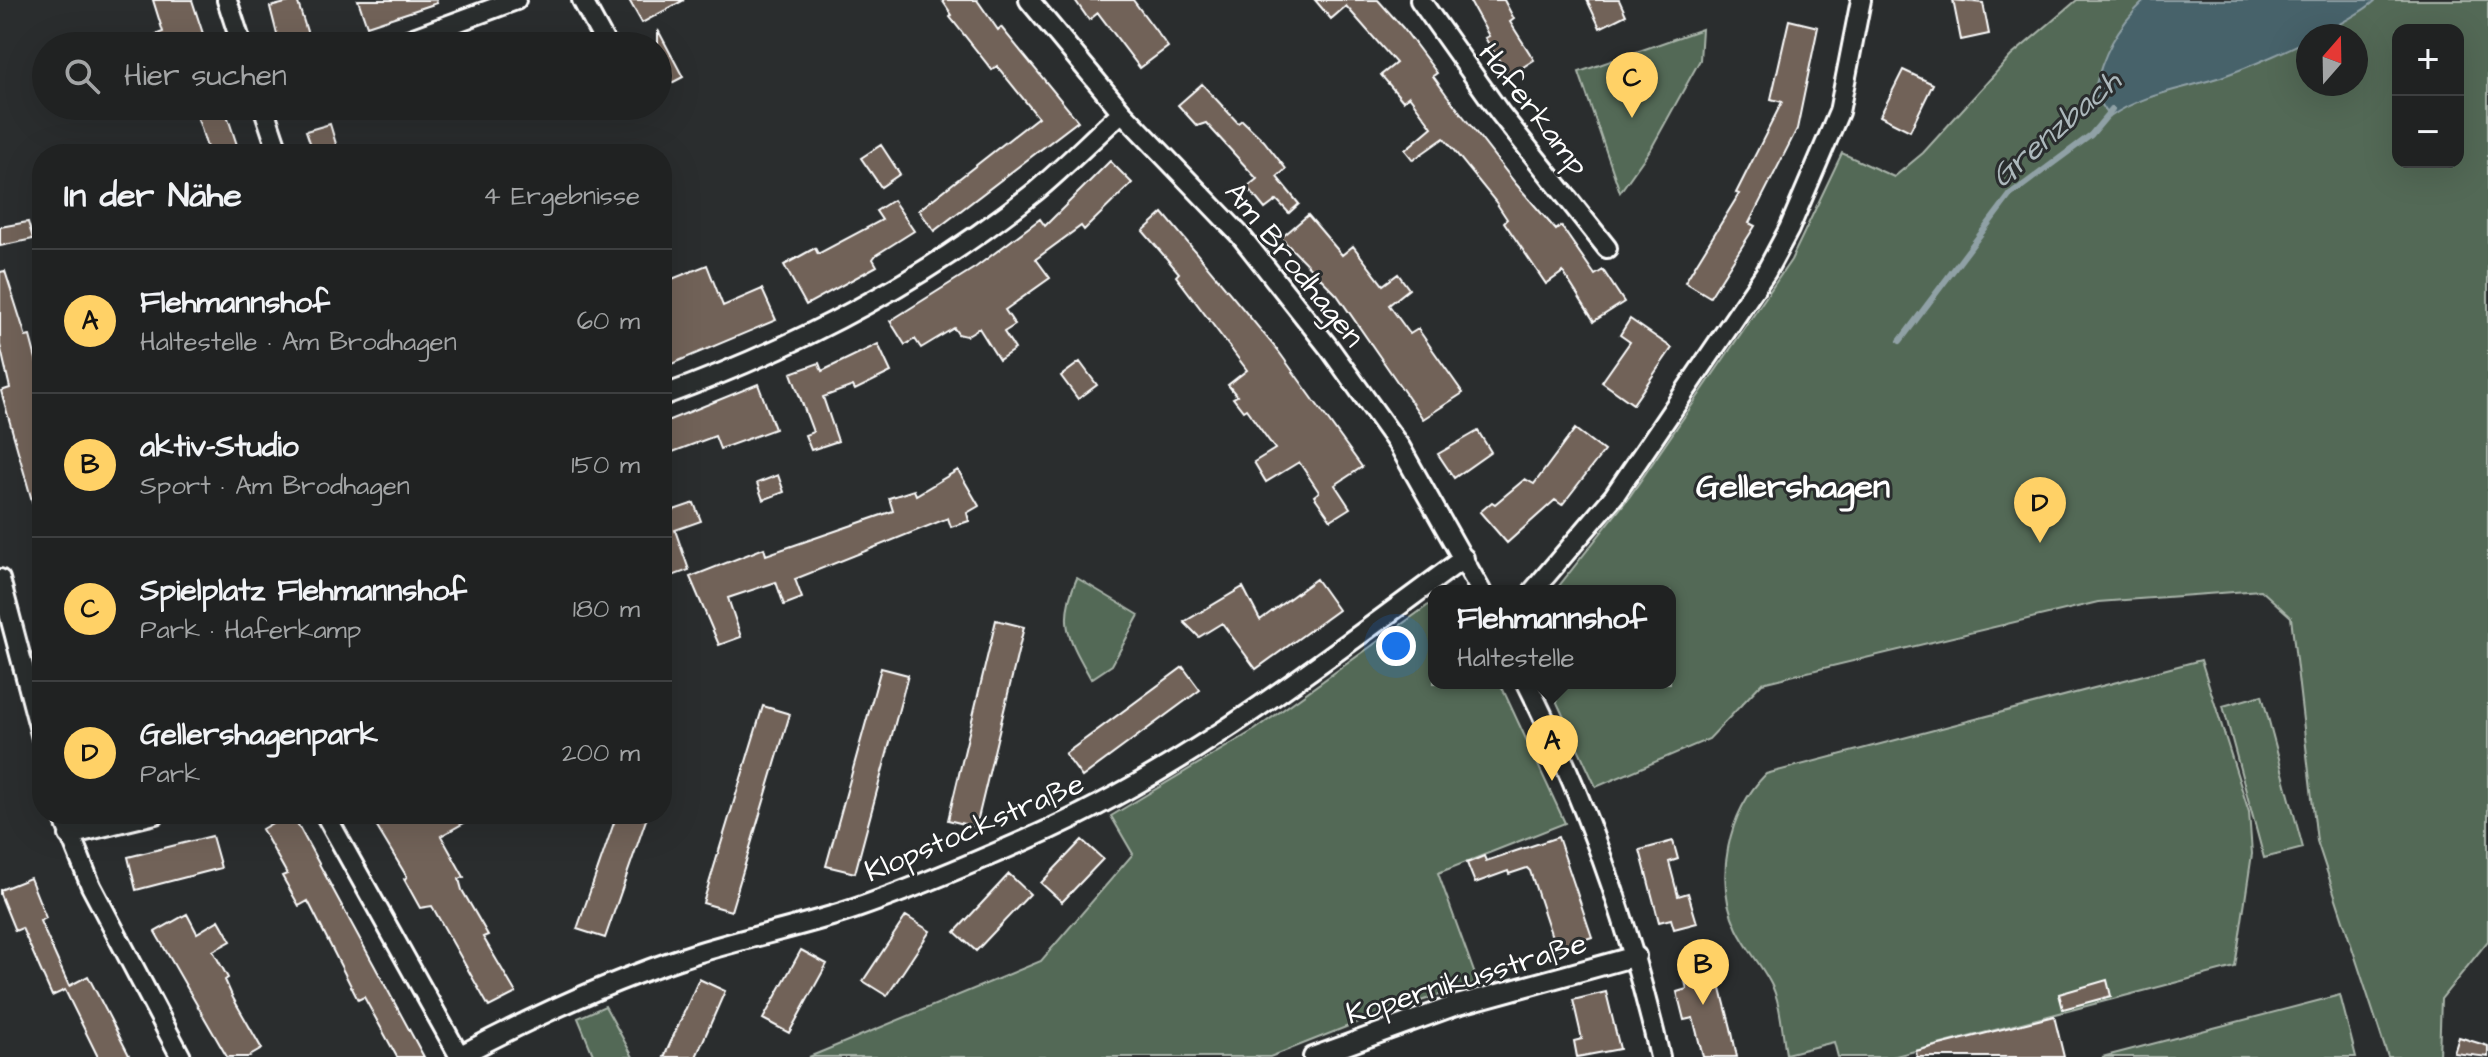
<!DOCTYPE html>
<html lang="de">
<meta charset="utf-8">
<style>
body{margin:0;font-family:"Architects Daughter",sans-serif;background:#2d2f2f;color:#f1f3f6}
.controls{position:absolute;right:24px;top:24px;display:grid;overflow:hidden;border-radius:16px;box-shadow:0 8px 32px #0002}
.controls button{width:72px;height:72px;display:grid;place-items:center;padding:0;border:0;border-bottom:2px solid #3d3f40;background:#202222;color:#f1f3f6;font:40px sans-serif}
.compass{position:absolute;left:2296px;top:24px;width:72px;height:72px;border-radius:50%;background:#202222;box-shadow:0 8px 32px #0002;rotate:20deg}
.you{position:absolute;left:1396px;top:646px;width:28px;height:28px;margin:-20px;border:6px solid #fff;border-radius:50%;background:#1a73e8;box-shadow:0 0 0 12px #1a73e833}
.badge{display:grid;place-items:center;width:52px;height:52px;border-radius:50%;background:#ffd166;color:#111;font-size:26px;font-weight:700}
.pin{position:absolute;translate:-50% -66px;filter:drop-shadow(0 2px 4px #0008)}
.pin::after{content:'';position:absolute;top:42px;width:28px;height:24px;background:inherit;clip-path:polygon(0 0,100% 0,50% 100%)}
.popup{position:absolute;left:1428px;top:585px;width:248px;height:104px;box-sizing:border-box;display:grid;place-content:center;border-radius:16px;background:#202222;filter:drop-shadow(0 2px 6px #0005);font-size:26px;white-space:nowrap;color:#a2a4a5}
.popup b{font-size:30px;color:#f1f3f6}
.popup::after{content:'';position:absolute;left:50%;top:100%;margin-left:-16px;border:16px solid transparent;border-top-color:#202222}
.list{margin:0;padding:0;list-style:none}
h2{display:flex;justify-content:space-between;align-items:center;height:104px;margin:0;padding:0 32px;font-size:34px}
h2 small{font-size:26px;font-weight:400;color:#a2a4a5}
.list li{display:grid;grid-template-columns:52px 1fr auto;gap:24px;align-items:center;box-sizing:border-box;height:144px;padding:0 32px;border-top:2px solid #3d3f40}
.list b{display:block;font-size:30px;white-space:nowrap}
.list p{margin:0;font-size:26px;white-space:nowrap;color:#a2a4a5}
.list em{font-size:26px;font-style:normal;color:#a2a4a5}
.icon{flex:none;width:44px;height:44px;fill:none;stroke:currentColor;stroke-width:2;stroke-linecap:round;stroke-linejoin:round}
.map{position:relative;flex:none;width:2488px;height:1057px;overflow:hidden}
.search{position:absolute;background:#202222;box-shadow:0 8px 32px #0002;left:32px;top:32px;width:640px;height:88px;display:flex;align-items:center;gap:20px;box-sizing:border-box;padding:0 28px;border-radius:44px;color:#a2a4a5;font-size:30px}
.panel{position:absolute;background:#202222;box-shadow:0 8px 32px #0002;left:32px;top:144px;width:640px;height:680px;border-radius:32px}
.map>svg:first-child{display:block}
.green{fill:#536956;stroke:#a9b4aa;stroke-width:2;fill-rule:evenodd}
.water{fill:#46626b;stroke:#90a1a6;stroke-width:2}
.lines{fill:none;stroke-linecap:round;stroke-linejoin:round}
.stream{stroke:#90a1a6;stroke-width:6}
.building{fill:#716258;stroke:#fff;stroke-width:2}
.minor-casing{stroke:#fff;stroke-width:24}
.minor{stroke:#2a2d2e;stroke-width:18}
.labels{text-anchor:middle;stroke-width:6;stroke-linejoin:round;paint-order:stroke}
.street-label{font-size:30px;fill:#fff;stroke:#2a2d2e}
.water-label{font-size:32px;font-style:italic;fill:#acb8bc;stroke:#2a2d2e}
.quarter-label{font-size:34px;font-weight:bold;fill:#fff;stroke:#2a2d2e}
</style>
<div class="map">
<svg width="2488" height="1057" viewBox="0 0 2488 1057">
<rect width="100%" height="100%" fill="#2a2d2e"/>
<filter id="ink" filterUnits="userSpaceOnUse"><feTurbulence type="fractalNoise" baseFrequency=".0125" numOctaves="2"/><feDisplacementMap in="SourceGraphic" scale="16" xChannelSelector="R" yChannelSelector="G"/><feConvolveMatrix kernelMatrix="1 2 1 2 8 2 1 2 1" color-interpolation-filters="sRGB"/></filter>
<g filter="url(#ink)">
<path class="green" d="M 2077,0 L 2488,0 L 2488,941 L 2441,999 L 2439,1057 L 2388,1057 L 2317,841 L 2291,617 L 2261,590 L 2098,602 L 1762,683 L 1709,739 L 1596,787 L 1548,683 L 1670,683 L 1670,591 L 1555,591 L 1630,496 L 1791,260 L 1842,153 L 1894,177 L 1923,153 L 2011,56 ZM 2398,30 L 2458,30 L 2458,162 L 2398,162 ZM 2308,36 L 2356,36 L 2356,84 L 2308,84 Z
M 1702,29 L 1700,60 L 1652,147 L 1620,192 L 1579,72 Z
M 1077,578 L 1139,615 L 1112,665 L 1091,679 C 1069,639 1057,623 1077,578 Z
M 1434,601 L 1434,683 L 1500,683 L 1565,823 L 1438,873 L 1478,983 L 1379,1014 L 1270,1057 L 809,1057 L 1041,961 L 1133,854 L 1111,816 L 1256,729 Z
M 2201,660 L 2249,812 L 2252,854 L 2235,967 L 1892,1057 L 1838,1057 L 1834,1042 L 1786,1054 C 1782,1032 1781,1001 1770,982 C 1760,963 1746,948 1737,929 C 1713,879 1728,812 1766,774 Z
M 2262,695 L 2303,848 L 2264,858 L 2223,706 Z
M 2340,995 L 2356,1057 L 2102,1057 Z
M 605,1006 L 633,1057 L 594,1057 L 578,1018 Z"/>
<path class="water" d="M 2145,0 L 2376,0 C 2350,24 2257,64 2221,77 C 2184,89 2142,94 2110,117 L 2094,93 C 2102,55 2117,27 2145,0 Z"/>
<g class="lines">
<path class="stream" d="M 1900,341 L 2010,195 L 2091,135 L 2112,110"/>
</g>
<path class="building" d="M 153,0 L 192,0 L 207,46 L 133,46 L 132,43 L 163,32 Z
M 297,0 L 310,41 L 280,46 L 270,7 Z
M 358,0 L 436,0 L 437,3 L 367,26 Z
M 629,0 L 684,0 L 642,23 Z
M 942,0 L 977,0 L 998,30 L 1001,27 L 1078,121 L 934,231 L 919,210 L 1038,117 L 1000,70 L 997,66 L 992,70 L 950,17 L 952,15 Z
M 1075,0 L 1133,0 L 1168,47 L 1140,68 L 1098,13 L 1089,20 Z
M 1315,0 L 1378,0 L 1403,28 L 1437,73 L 1433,76 L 1446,94 L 1516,184 L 1556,230 L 1561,226 L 1595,275 L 1603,270 L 1624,302 L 1594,321 L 1563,272 L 1546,284 L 1504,222 L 1507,219 L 1495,201 L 1444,138 L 1413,160 L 1405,150 L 1432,127 L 1409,96 L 1403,101 L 1381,75 L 1396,63 L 1346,6 L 1331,19 Z
M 1469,0 L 1504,0 L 1514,19 L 1510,22 L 1534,60 L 1509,76 L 1485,38 L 1489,36 Z
M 1587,0 L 1619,0 L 1626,15 L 1600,28 Z
M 1953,0 L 1983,3 L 1989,34 L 1961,40 Z
M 1789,20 L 1818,27 L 1797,129 L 1749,223 L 1755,226 L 1710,297 L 1685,282 L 1739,194 L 1736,193 L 1782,102 L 1771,99 Z
M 658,30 L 683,77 L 658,90 Z
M 1903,70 L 1933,84 L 1910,131 L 1880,116 Z
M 1202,84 L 1238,123 L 1242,120 L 1264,141 L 1286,169 L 1277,177 L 1299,204 L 1289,213 L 1277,200 L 1265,209 L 1247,187 L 1257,179 L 1206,123 L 1197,126 L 1178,105 Z
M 194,106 L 224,106 L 240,154 L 209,154 Z
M 330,124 L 339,154 L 314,154 L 306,131 Z
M 881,145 L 900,174 L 881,187 L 861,158 Z
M 1110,161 L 1132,183 L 1084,230 L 1081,226 L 1036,259 L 1050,278 L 1005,310 L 1015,325 L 1004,332 L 1015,349 L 999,360 L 979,328 L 966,336 L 958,334 L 954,328 L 921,348 L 915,339 L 905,345 L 890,321 L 976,267 L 1040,219 L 1045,226 Z
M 893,200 L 914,231 L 876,255 L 873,259 L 877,266 L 806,305 L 784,265 L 815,248 L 818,254 L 882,220 L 876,211 Z
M 1163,213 L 1279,352 L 1362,467 L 1335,485 L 1350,508 L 1331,520 L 1314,496 L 1319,492 L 1299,462 L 1266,482 L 1254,462 L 1275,449 L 1246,409 L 1243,411 L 1233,398 L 1237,396 L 1228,385 L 1247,370 L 1176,276 L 1179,273 L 1143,231 Z
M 1308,215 L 1342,255 L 1353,246 L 1383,285 L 1398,274 L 1409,289 L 1389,305 L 1410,334 L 1418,329 L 1463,393 L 1423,419 L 1337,295 L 1281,238 Z
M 28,222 L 33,239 L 0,246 L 0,227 Z
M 707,265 L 723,306 L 762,289 L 776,320 L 662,368 L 662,283 Z
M 5,271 L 26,337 L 30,336 L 42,382 L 42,431 L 36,433 L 42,452 L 42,514 L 36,515 L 1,391 L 10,388 L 0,345 L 0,272 Z
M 1630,319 L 1672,348 L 1633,404 L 1602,382 L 1630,342 L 1620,335 Z
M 878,344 L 891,372 L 855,390 L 853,386 L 823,397 L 838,441 L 811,450 L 805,435 L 813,432 L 791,373 L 819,363 L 822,371 Z
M 1080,362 L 1097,385 L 1078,399 L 1061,376 Z
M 758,384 L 775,429 L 720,449 L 715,436 L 662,456 L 662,423 Z
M 1575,429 L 1604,451 L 1562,505 L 1555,500 L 1507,543 L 1480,512 L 1492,502 L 1495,504 L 1525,479 L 1534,484 Z
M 1478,431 L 1491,452 L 1454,478 L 1438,454 Z
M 958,470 L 979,506 L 967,513 L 969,521 L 951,527 L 948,518 L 795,579 L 802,598 L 784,605 L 776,582 L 728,598 L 741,637 L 719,645 L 690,577 L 764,548 L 766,555 L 893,511 L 889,498 L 914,490 L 916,495 Z
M 778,475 L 784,492 L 763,500 L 757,483 Z
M 662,501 L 668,512 L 694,503 L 701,521 L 675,530 L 689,570 L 672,576 L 662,548 Z
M 1316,579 L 1338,610 L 1256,669 L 1222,623 L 1199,637 L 1184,622 L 1243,587 L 1260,620 Z
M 996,620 L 1024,627 L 976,827 L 948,820 Z
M 1183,667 L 1200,690 L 1082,777 L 1065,754 Z
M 881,668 L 908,675 L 855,873 L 826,866 Z
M 763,706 L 790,714 L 731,911 L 703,903 Z
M 288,814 L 292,814 L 424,1057 L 397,1057 L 364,997 L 358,1000 L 308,901 L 299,906 L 282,876 L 287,874 L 262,829 Z
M 369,814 L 480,814 L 441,836 L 464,877 L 459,879 L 462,890 L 488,935 L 483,937 L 516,993 L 489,1007 L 432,906 L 420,908 L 404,879 L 407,877 Z
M 617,814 L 648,814 L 605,938 L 577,929 Z
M 212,836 L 221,868 L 136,890 L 128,857 Z
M 1558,837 L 1592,937 L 1556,949 L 1530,871 L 1527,868 L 1509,874 L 1508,871 L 1475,883 L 1467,863 L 1484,856 L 1486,861 Z
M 1082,840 L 1103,859 L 1062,902 L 1041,883 Z
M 1673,841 L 1678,859 L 1669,862 L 1678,896 L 1688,893 L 1697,923 L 1674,929 L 1671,919 L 1659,922 L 1640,850 Z
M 1009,874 L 1030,894 L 976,951 L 955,932 Z
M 30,878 L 46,918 L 40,921 L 69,986 L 88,976 L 130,1057 L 98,1057 L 65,990 L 52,996 L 22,928 L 15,931 L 0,894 L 0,890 Z
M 187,914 L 197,933 L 219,920 L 231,941 L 213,951 L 228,978 L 225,980 L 233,998 L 262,1049 L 248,1057 L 227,1057 L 155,932 Z
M 906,916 L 930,931 L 887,996 L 863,981 Z
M 801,950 L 827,964 L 789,1033 L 763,1019 Z
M 1712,954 L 1731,1028 L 1737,1057 L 1703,1057 L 1693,1018 L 1684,1020 L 1677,992 L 1687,989 L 1680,961 Z
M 699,979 L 725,991 L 696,1057 L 664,1057 Z
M 2107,980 L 2111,996 L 2063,1009 L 2059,994 Z
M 1606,992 L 1620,1049 L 1577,1057 L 1574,1041 L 1582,1039 L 1573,1000 Z
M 2054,1016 L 2064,1057 L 1917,1057 L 1916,1051 Z
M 2459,1037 L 2488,1046 L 2488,1057 L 2454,1053 Z"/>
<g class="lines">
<g class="minor-casing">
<path id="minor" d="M 227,0 L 242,46
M 582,0 L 607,46
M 1029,0 L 1122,112 L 1240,235 L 1330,349 L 1400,447 L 1481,591
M 1420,0 L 1500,113 L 1607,248
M 392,46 L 516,0
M 263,106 L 279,154
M 662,396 C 795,348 925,280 1036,191 C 1066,166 1093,138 1122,112
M 0,579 L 42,738
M 1533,591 L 1614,496 L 1766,272 L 1789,229 L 1839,112 L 1861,0
M 1527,683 C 1587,803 1630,926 1660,1057
M 62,814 L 91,886 L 181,1057
M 325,814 L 460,1057
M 69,835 L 155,814
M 459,1056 C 536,1015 614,979 697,953 C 749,937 803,926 854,909 C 913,889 971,864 1028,839 C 1188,769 1324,660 1464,558
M 1313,1057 L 1454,1006 L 1636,956"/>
</g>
<use href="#minor" class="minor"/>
</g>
</g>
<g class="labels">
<g class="street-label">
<text transform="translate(1534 109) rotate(52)" y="10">Haferkamp</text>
<text transform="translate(1295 264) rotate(51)" y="10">Am Brodhagen</text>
<text transform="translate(974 827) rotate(-23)" y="10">Klopstockstraße</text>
<text transform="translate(1466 978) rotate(-17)" y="10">Kopernikusstraße</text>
</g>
<g class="water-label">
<text transform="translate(2055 128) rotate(-41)" y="11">Grenzbach</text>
</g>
<g class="quarter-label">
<text x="1793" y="497">Gellershagen</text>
</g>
</g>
</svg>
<div class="controls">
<button>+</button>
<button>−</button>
</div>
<svg class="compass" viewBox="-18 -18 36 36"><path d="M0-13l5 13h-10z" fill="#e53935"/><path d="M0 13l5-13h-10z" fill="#a2a4a5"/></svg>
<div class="you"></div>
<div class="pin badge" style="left:1552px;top:781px">A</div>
<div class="popup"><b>Flehmannshof</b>Haltestelle</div>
<div class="pin badge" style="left:1703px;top:1005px">B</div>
<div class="pin badge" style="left:1632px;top:118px">C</div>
<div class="pin badge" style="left:2040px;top:543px">D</div>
<div class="search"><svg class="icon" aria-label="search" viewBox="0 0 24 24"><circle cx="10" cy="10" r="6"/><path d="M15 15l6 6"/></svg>Hier suchen</div>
<section class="panel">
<h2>In der Nähe<small>4 Ergebnisse</small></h2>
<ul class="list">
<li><span class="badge">A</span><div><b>Flehmannshof</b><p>Haltestelle · Am Brodhagen</p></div><em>60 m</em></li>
<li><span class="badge">B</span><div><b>aktiv-Studio</b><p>Sport · Am Brodhagen</p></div><em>150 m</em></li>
<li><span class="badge">C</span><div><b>Spielplatz Flehmannshof</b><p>Park · Haferkamp</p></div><em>180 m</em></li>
<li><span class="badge">D</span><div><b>Gellershagenpark</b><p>Park</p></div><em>200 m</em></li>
</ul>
</section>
</div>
